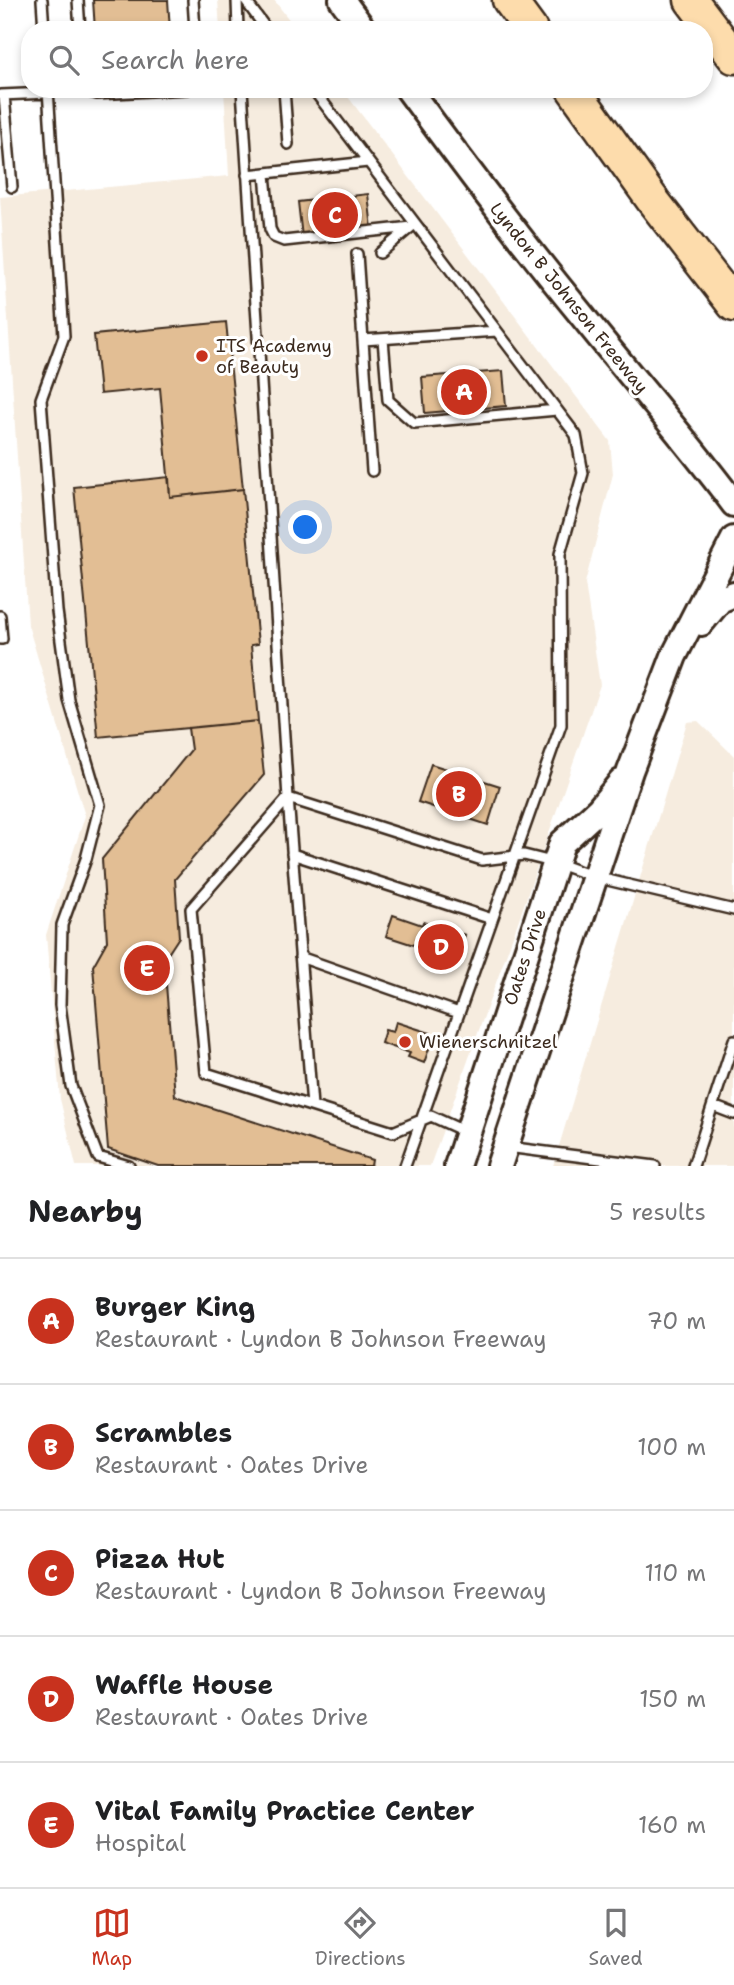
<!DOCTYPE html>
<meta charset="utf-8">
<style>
body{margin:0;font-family:"Shantell Sans",sans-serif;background:#f6f6f6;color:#202124}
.you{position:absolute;left:306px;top:528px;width:24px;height:24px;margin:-18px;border:5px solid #fff;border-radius:50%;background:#1a73e8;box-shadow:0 0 0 10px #1a73e833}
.badge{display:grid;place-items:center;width:46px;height:46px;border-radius:50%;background:#c8321e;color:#fff;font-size:23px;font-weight:700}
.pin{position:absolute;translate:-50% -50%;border:4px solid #fff;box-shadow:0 2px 7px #0006}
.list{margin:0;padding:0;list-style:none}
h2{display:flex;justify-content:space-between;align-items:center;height:91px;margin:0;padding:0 28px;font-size:30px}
h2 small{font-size:23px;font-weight:400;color:#757577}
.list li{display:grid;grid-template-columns:46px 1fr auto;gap:21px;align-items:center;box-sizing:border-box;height:126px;padding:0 28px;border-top:2px solid #e0e0e0}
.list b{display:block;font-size:26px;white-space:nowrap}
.list p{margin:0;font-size:23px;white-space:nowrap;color:#757577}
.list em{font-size:23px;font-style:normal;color:#757577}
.icon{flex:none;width:38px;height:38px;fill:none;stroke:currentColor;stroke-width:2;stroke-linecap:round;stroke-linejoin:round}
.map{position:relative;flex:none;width:734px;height:1166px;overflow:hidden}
.search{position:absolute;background:#fff;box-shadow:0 4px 10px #0003;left:21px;right:21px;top:21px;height:77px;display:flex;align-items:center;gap:18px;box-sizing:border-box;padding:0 24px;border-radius:28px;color:#757577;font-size:26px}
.sheet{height:721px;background:#fff}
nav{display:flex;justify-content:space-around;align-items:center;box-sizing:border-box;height:98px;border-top:2px solid #e0e0e0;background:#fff;font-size:19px;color:#757577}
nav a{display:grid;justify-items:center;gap:4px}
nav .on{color:#c8321e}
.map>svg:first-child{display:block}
.built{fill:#f6ecdf}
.building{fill:#e2be94;stroke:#3b2a1e;stroke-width:2}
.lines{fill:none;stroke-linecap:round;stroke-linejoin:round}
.lane-casing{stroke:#3b2a1e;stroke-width:14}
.secondary-casing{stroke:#3b2a1e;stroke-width:30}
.highway-casing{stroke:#3b2a1e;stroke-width:37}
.lane{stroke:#fff;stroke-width:9}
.secondary{stroke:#fff;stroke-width:24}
.highway{stroke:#fddcac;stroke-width:32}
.poi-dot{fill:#c8321e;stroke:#fff;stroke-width:2.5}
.labels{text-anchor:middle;stroke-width:6;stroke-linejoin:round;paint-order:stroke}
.street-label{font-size:18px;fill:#3b2a1e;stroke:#fff}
.poi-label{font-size:18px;fill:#3b2a1e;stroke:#fff;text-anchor:start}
</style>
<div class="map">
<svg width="734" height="1166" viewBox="0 0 734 1166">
<rect width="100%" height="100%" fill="#fff"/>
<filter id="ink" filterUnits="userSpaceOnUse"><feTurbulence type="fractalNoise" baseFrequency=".0143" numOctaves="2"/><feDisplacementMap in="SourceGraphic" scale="14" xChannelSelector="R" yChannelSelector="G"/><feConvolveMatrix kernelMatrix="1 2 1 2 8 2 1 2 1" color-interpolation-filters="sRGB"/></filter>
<g filter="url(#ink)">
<path class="built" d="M 218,0 L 274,0 L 297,30 L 220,30 Z
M 224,89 L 342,89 L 610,441 L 613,474 L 585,583 L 600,685 L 523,908 L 430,1166 L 76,1166 L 60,1099 L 46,935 L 85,816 L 28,625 L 0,197 L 229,176 Z
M 698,721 L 734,756 L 734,1166 L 553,1166 L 687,722 Z"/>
<path class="building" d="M 93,0 L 168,0 L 170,30 L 95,30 Z
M 368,194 L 372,229 L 302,237 L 298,202 Z
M 226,322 L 243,489 L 170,497 L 160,388 L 100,394 L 94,335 Z
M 503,371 L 506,406 L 425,413 L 422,377 Z
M 169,477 L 170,497 L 243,489 L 258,644 L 251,645 L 258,721 L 98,737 L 74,487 Z
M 258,721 L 264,775 L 175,879 L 179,937 L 164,960 L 175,1096 L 372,1160 L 371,1166 L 158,1166 L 108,1149 L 93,966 L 107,941 L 102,859 L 191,750 L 188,728 Z
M 431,764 L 500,786 L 488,825 L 418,802 Z
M 393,915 L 422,925 L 423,922 L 465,935 L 457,959 L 386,936 Z
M 396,1022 L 430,1033 L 427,1041 L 431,1043 L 424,1063 L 408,1057 L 410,1053 L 381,1043 L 385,1030 L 393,1032 Z"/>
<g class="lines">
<g class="lane-casing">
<path id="lane" d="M 42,0 L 44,30
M 78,0 L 80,30
M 193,0 L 195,30
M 237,0 L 238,30
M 245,0 L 267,30
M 48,89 L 64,336 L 41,399 L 57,611 L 69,700 L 100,805 L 86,859 L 62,925 L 60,1005 L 71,1086 L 98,1157 L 129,1166
M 78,89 L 97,94 L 187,89
M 242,89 L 288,798 L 312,1106
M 284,89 L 288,144
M 313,89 L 576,435 L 583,473 L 560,554 L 561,725 L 405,1166
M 1,95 L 48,93
M 4,95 L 12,187
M 265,174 L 270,229 L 274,237 L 284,241 L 411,227
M 247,175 L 368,162
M 380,253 L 411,227
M 357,254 L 372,471
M 383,339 L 388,400 L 414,423 L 557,410
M 363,340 L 497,331
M 0,616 L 2,639 L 0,639
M 292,854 L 492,919
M 300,957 L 459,1013
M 713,1106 L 734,1114
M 466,1132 L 431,1116 L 393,1132 L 206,1073 L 191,909 L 288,798 L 482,860 L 524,855 L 556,863 L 595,877 L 734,910
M 507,1147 L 655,1166
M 693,1166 L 734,1040"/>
</g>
<g class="secondary-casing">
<path id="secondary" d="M 342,0 L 364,30
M 408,89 C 464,165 520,240 580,313 C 631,377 685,438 734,504
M 701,623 L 720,600 L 734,594
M 457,1166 L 562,843 L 599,809 L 621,782
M 499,1166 L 630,771 L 674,656 L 734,539"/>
</g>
<g class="highway-casing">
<path id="highway" d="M 509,0 L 531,30
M 691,0 L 734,57
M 573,89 L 654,202 L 734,305"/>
</g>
<use href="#lane" class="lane"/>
<use href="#secondary" class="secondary"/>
<use href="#highway" class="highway"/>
</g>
</g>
<g class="poi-dot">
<circle cx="202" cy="356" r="7"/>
<circle cx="405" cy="1042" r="7"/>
</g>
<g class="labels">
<g class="street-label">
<text transform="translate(569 298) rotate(51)" y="6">Lyndon B Johnson Freeway</text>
<text transform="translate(525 957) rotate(-72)" y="6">Oates Drive</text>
</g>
<g class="poi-label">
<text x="216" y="352">ITS Academy<tspan x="216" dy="21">of Beauty</tspan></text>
<text x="419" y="1048">Wienerschnitzel</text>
</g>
</g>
</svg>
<div class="you"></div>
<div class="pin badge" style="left:464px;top:392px">A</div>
<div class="pin badge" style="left:459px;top:794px">B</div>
<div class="pin badge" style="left:335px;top:215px">C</div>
<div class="pin badge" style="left:441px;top:947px">D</div>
<div class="pin badge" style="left:147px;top:968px">E</div>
<div class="search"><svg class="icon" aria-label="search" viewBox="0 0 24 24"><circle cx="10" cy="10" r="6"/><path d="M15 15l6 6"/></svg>Search here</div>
</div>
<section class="sheet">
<h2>Nearby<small>5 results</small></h2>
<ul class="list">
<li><span class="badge">A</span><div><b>Burger King</b><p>Restaurant · Lyndon B Johnson Freeway</p></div><em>70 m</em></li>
<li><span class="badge">B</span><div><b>Scrambles</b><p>Restaurant · Oates Drive</p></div><em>100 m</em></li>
<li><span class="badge">C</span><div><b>Pizza Hut</b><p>Restaurant · Lyndon B Johnson Freeway</p></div><em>110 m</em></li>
<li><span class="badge">D</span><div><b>Waffle House</b><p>Restaurant · Oates Drive</p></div><em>150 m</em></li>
<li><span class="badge">E</span><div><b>Vital Family Practice Center</b><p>Hospital</p></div><em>160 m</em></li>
</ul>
</section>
<nav>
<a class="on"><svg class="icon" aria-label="map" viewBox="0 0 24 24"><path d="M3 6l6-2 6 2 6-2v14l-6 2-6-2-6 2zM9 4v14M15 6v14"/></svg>Map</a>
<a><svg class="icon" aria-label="directions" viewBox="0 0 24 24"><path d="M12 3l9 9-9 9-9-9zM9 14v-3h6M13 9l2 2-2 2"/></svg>Directions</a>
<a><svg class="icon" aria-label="saved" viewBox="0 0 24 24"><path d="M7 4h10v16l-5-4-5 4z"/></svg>Saved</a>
</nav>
